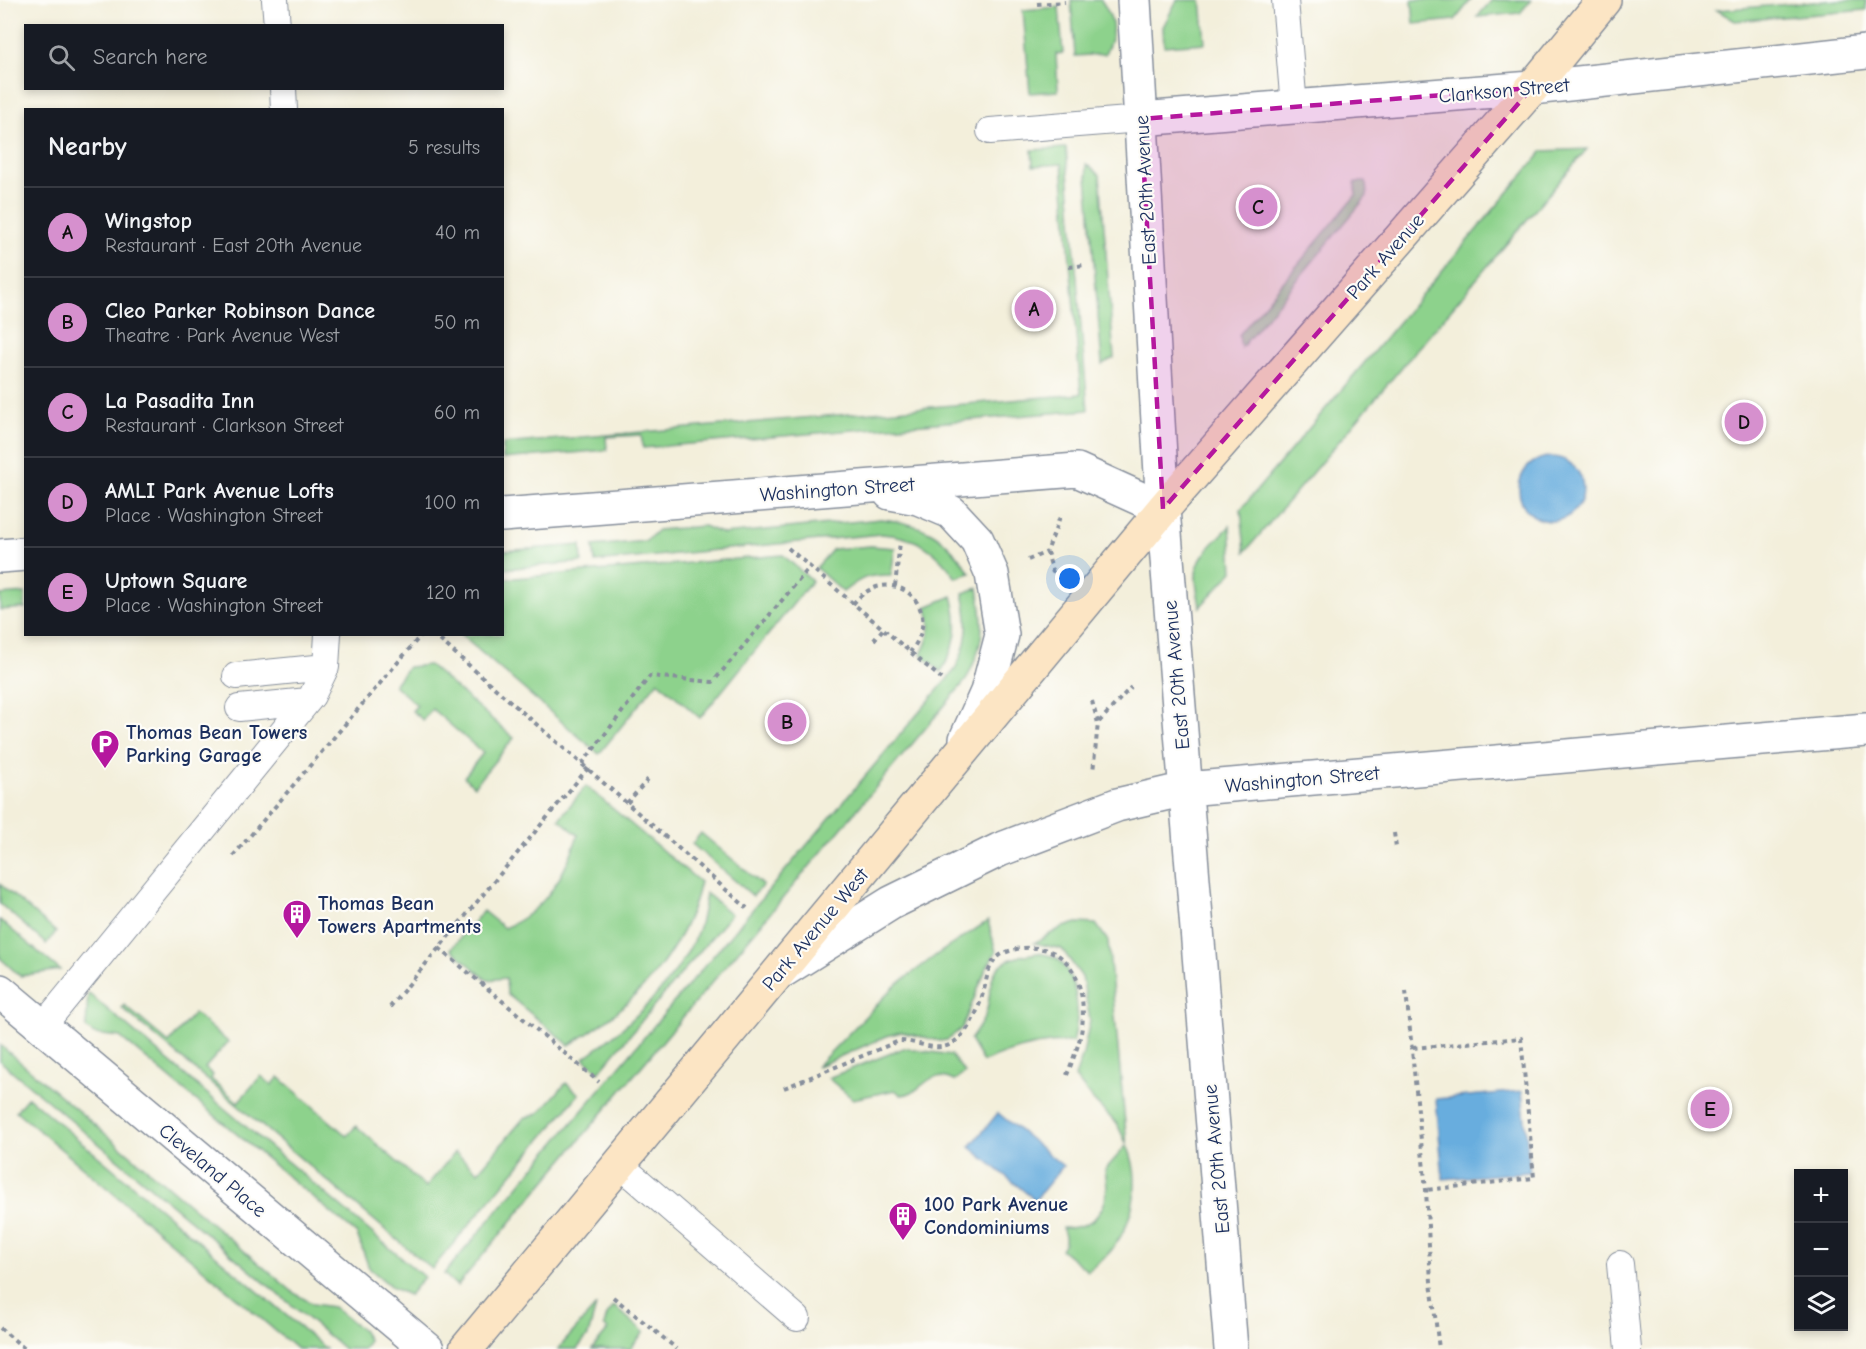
<!DOCTYPE html>
<meta charset="utf-8">
<style>
body{margin:0;font-family:"Comic Neue",sans-serif;background:#242831;color:#f1f3f6}
.controls{position:absolute;right:18px;bottom:18px;display:grid;overflow:hidden;border-radius:0px;box-shadow:0 3px 9px #0003}
.controls button{width:54px;height:54px;display:grid;place-items:center;padding:0;border:0;border-bottom:2px solid #363941;background:#171b24;color:#f1f3f6;font:30px sans-serif}
.you{position:absolute;left:1070px;top:579px;width:21px;height:21px;margin:-15px;border:4px solid #fff;border-radius:50%;background:#1a73e8;box-shadow:0 0 0 9px #1a73e833}
.badge{display:grid;place-items:center;width:39px;height:39px;border-radius:50%;background:#d690ce;color:#111;font-size:20px;font-weight:700}
.pin{position:absolute;translate:-50% -50%;border:3px solid #fff;box-shadow:0 2px 6px #0006}
.list{margin:0;padding:0;list-style:none}
h2{display:flex;justify-content:space-between;align-items:center;height:78px;margin:0;padding:0 24px;font-size:26px}
h2 small{font-size:20px;font-weight:400;color:#9ea1a6}
.list li{display:grid;grid-template-columns:39px 1fr auto;gap:18px;align-items:center;box-sizing:border-box;height:90px;padding:0 24px;border-top:2px solid #363941}
.list b{display:block;font-size:22px;white-space:nowrap}
.list p{margin:0;font-size:20px;white-space:nowrap;color:#9ea1a6}
.list em{font-size:20px;font-style:normal;color:#9ea1a6}
.icon{flex:none;width:33px;height:33px;fill:none;stroke:currentColor;stroke-width:2;stroke-linecap:round;stroke-linejoin:round}
.map{position:relative;flex:none;width:1866px;height:1349px;overflow:hidden}
.search{position:absolute;background:#171b24;box-shadow:0 3px 9px #0003;left:24px;top:24px;width:480px;height:66px;display:flex;align-items:center;gap:15px;box-sizing:border-box;padding:0 21px;border-radius:0px;color:#9ea1a6;font-size:22px}
.panel{position:absolute;background:#171b24;box-shadow:0 3px 9px #0003;left:24px;top:108px;width:480px;height:528px;border-radius:0px}
.map>svg:first-child{display:block}
.green{fill:#8dd28c;stroke:#548075;stroke-width:1.5}
.water{fill:#68adde;stroke:#426e9e;stroke-width:1.5}
.lines{fill:none;stroke-linecap:round;stroke-linejoin:round}
.service-casing{stroke:#878f9c;stroke-width:28}
.minor-casing{stroke:#878f9c;stroke-width:36}
.tertiary-casing{stroke:#878f9c;stroke-width:36}
.secondary-casing{stroke:#878f9c;stroke-width:36}
.path{stroke:#878f9c;stroke-width:4;stroke-dasharray:4.5 4.5;stroke-linecap:butt}
.service{stroke:#fff;stroke-width:26}
.minor{stroke:#fff;stroke-width:33}
.tertiary{stroke:#fff;stroke-width:33}
.secondary{stroke:#fce5c4;stroke-width:33}
.marked{fill:#b5179e;fill-opacity:0.2;stroke:#b5179e;stroke-width:4.5;stroke-dasharray:12 8;stroke-linejoin:round}
.labels{text-anchor:middle;stroke-width:4.5;stroke-linejoin:round;paint-order:stroke}
.street-label{font-size:20px;fill:#1b2f5e;stroke:#fdfcf7}
.poi-label{font-size:20px;font-weight:bold;fill:#1b2f5e;stroke:#fdfcf7;text-anchor:start}
</style>
<div class="map">
<svg width="1866" height="1349" viewBox="0 0 1866 1349">
<rect width="100%" height="100%" fill="#fdfcf7"/>
<filter id="ink" filterUnits="userSpaceOnUse"><feTurbulence type="fractalNoise" baseFrequency=".0167" numOctaves="2"/><feDisplacementMap in="SourceGraphic" scale="12" xChannelSelector="R" yChannelSelector="G"/><feConvolveMatrix kernelMatrix="1 2 1 2 8 2 1 2 1" color-interpolation-filters="sRGB"/></filter>
<filter id="wash" filterUnits="userSpaceOnUse"><feTurbulence type="fractalNoise" baseFrequency=".008" numOctaves="4" result="noise"/><feDisplacementMap in="SourceGraphic" scale="24" xChannelSelector="R" yChannelSelector="G"/><feGaussianBlur stdDeviation="1.35" result="paint"/><feColorMatrix in="noise" values="0 0 0 0 0 0 0 0 0 0 0 0 0 0 0 0 0 1.4 0 .05"/><feComposite in="paint" operator="in"/></filter>
<g filter="url(#wash)">
<rect width="100%" height="100%" fill="#f3efdb"/>
<path class="green" d="M 1071,0 L 1101,0 C 1115,20 1116,32 1105,54 L 1075,56 Z
M 1177,0 L 1201,0 L 1205,43 L 1164,46 L 1163,27 Z
M 1412,0 L 1471,0 L 1455,20 L 1414,24 Z
M 1492,0 L 1531,0 L 1520,13 L 1477,17 Z
M 1839,0 L 1866,0 L 1866,10 L 1735,21 L 1717,10 Z
M 1059,7 L 1063,53 L 1056,54 L 1058,91 L 1030,93 L 1023,10 Z
M 1066,148 L 1088,410 L 643,448 L 641,435 L 606,437 L 607,450 L 503,459 L 503,444 L 1081,394 L 1062,164 L 1033,166 L 1032,150 Z
M 1587,149 L 1245,552 L 1241,509 L 1543,151 Z
M 1086,164 L 1100,175 L 1114,358 L 1102,364 Z
M 1355,182 L 1366,182 L 1367,196 L 1241,348 L 1239,335 L 1356,195 Z
M 881,519 C 925,524 946,536 970,573 L 956,578 C 936,549 916,536 881,534 L 595,562 L 593,546 L 646,541 L 658,530 L 704,526 L 723,534 Z
M 1230,526 L 1233,571 L 1200,607 C 1199,598 1196,588 1196,578 C 1195,557 1217,540 1230,526 Z
M 581,545 L 582,562 L 503,569 L 503,551 Z
M 871,546 L 895,548 L 891,575 C 867,575 862,577 843,592 L 816,568 L 833,549 Z
M 783,555 L 812,581 L 700,718 L 658,681 L 599,754 L 461,635 L 502,634 L 503,579 Z
M 978,588 C 985,627 984,645 966,680 L 457,1286 L 444,1274 L 954,671 C 969,643 970,623 963,593 Z
M 25,593 L 25,608 L 0,610 L 0,595 Z
M 952,596 C 961,627 956,645 941,672 L 921,654 C 930,638 933,624 926,607 Z
M 429,665 L 514,738 L 474,786 L 464,777 L 483,753 L 432,709 L 423,720 L 412,711 L 417,705 L 394,685 L 408,667 Z
M 586,786 L 700,882 C 684,954 632,1009 569,1045 L 507,994 L 506,978 L 487,980 L 451,949 L 483,911 L 504,928 C 545,911 564,877 578,835 L 559,819 Z
M 701,833 L 763,885 L 753,896 L 692,844 Z
M 0,884 L 56,932 L 46,944 L 0,904 Z
M 706,893 L 731,914 L 599,1072 L 584,1058 C 629,1026 675,985 697,933 C 702,921 704,906 706,893 Z
M 0,920 L 60,970 L 20,976 L 0,958 Z
M 988,921 L 996,952 L 986,969 L 962,1028 L 947,1040 L 940,1041 L 901,1032 L 887,1036 L 816,1067 L 895,986 L 939,953 Z
M 1077,923 L 1096,924 L 1108,941 L 1127,1145 C 1142,1178 1135,1219 1113,1248 C 1107,1257 1096,1264 1088,1271 L 1061,1249 C 1067,1241 1066,1237 1062,1228 C 1099,1229 1112,1203 1105,1170 L 1127,1145 L 1117,1124 L 1093,1100 L 1075,1077 L 1083,1054 L 1090,1020 L 1082,977 L 1062,949 L 1034,943 L 1061,928 Z
M 1038,953 C 1045,955 1054,955 1060,961 C 1079,981 1080,1017 1073,1042 C 1041,1041 1012,1049 983,1062 L 970,1040 C 975,1033 981,1024 985,1016 C 989,1006 989,994 991,984 C 995,959 1017,956 1038,953 Z
M 88,993 L 424,1277 L 409,1295 L 393,1288 L 369,1268 L 357,1234 L 120,1037 L 94,1034 L 86,1028 Z
M 124,1005 L 169,1043 L 194,1013 L 228,1042 L 205,1068 L 213,1075 L 211,1079 L 238,1102 L 261,1076 L 272,1085 L 279,1077 L 347,1136 L 356,1126 L 426,1187 L 455,1152 L 478,1172 L 524,1118 L 539,1113 L 566,1083 L 579,1094 L 432,1269 L 122,1008 Z
M 0,1045 L 294,1293 L 313,1304 L 333,1307 L 362,1330 L 369,1341 L 363,1349 L 344,1349 L 0,1061 Z
M 904,1048 L 951,1055 L 965,1073 L 954,1081 C 925,1067 926,1093 901,1095 L 895,1090 L 853,1099 L 828,1078 Z
M 28,1097 L 326,1349 L 297,1349 L 16,1111 Z
M 596,1306 L 588,1336 L 577,1349 L 558,1349 Z
M 614,1306 L 644,1332 L 630,1349 L 592,1349 L 608,1330 L 604,1326 L 607,1315 Z"/>
<path class="water" d="M1519 489a32 32 0 1 1 64 0a32 32 0 1 1-64 0Z
M 1522,1091 L 1530,1172 L 1443,1179 L 1436,1099 Z
M 998,1113 L 1063,1166 L 1035,1200 L 970,1147 Z"/>
</g>
<g filter="url(#ink)">
<g class="lines">
<g class="service-casing">
<path id="service" d="M 275,0 L 277,26
M 1285,0 L 1294,107
M 283,88 L 284,110
M 990,131 L 1141,119
M 236,676 L 326,667
M 239,708 L 308,701
M 42,1027 L 312,696 L 326,667 L 328,634
M 619,1164 L 797,1318
M 1620,1264 L 1628,1349"/>
</g>
<g class="minor-casing">
<path id="minor" d="M 0,991 L 427,1349"/>
</g>
<g class="tertiary-casing">
<path id="tertiary" d="M 1134,0 L 1163,509 L 1231,1349
M 1141,119 L 1532,88 L 1866,52
M 890,493 L 918,498 L 951,512 L 977,540 L 992,574 L 1002,635 L 987,692 L 966,739
M 502,515 L 1077,470 L 1163,509
M 0,556 L 26,554
M 784,970 L 891,903 L 999,850 L 1117,805 L 1186,789 L 1866,730"/>
</g>
<g class="secondary-casing">
<path id="secondary" d="M 466,1349 L 1163,509 L 1532,88 L 1604,0"/>
</g>
<path class="path" d="M 1037,4 L 1065,2
M 1069,267 L 1085,265
M 788,548 L 942,679
M 1028,560 L 1047,552
M 1053,573 L 1047,552 L 1061,514
M 895,586 L 900,542
M 853,604 C 890,558 948,607 910,652
M 433,634 L 747,908
M 874,640 L 883,629
M 1092,701 L 1098,723 L 1093,772
M 1099,722 L 1131,687
M 582,764 L 650,676 L 713,682 L 810,567
M 627,803 L 650,777
M 1394,833 L 1396,847
M 233,856 L 422,634
M 439,948 L 599,1082
M 1406,991 L 1426,1190 L 1431,1282 L 1439,1349
M 390,1007 L 588,768
M 1413,1048 L 1521,1038 L 1534,1178 L 1426,1190
M 784,1088 L 899,1041 C 914,1040 935,1052 949,1045 C 968,1035 977,1014 983,993 C 987,981 987,964 999,956 C 1011,948 1029,946 1043,949 C 1077,956 1086,996 1082,1027 C 1080,1043 1073,1059 1067,1075
M 613,1297 L 677,1349
M 0,1328 L 25,1349"/>
<use href="#service" class="service"/>
<use href="#minor" class="minor"/>
<use href="#tertiary" class="tertiary"/>
<use href="#secondary" class="secondary"/>
</g>
</g>
<path class="marked" d="M 1532,88 L 1478,150 L 1163,509 L 1141,119 Z"/>
<defs>
<g id="parking-pin" transform="scale(1.5)"><path d="M0 17L-7.5 6A9.5 9.5 0 1 1 7.5 6Z" fill="#b5179e" stroke="#fdfcf7"/><path d="M-3.5-5.5H1a3.5 3.5 0 0 1 0 7H-1V5.5H-3.5ZM-1-3.4V-.6H.8a1.4 1.4 0 0 0 0-2.8Z" fill="#fff"/></g>
<g id="building-pin" transform="scale(1.5)"><path d="M0 17L-7.5 6A9.5 9.5 0 1 1 7.5 6Z" fill="#b5179e" stroke="#fdfcf7"/><path d="M-4-6H4V6H1V3H-1V6H-4ZM-2.5-4.3h1.7v1.8h-1.7ZM.8-4.3h1.7v1.8H.8ZM-2.5-1h1.7V.8h-1.7ZM.8-1h1.7V.8H.8Z" fill="#fff"/></g>
</defs>
<g fill-rule="evenodd">
<use href="#parking-pin" x="105" y="744"/>
<use href="#building-pin" x="297" y="914"/>
<use href="#building-pin" x="903" y="1216"/>
</g>
<g class="labels">
<g class="street-label">
<text transform="translate(1504 90) rotate(-5)" y="7">Clarkson Street</text>
<text transform="translate(1145 190) rotate(-93)" y="7">East 20th Avenue</text>
<text transform="translate(1385 256) rotate(-49)" y="7">Park Avenue</text>
<text transform="translate(837 489) rotate(-4)" y="7">Washington Street</text>
<text transform="translate(1176 675) rotate(-95)" y="7">East 20th Avenue</text>
<text transform="translate(1302 779) rotate(-5)" y="7">Washington Street</text>
<text transform="translate(815 929) rotate(-50)" y="7">Park Avenue West</text>
<text transform="translate(1216 1159) rotate(-95)" y="7">East 20th Avenue</text>
<text transform="translate(213 1170) rotate(40)" y="7">Cleveland Place</text>
</g>
<g class="poi-label">
<text x="126" y="739">Thomas Bean Towers<tspan x="126" dy="23">Parking Garage</tspan></text>
<text x="318" y="910">Thomas Bean<tspan x="318" dy="23">Towers Apartments</tspan></text>
<text x="924" y="1211">100 Park Avenue<tspan x="924" dy="23">Condominiums</tspan></text>
</g>
</g>
</svg>
<div class="controls">
<button>+</button>
<button>−</button>
<button><svg class="icon" aria-label="layers" viewBox="0 0 24 24"><path d="M12 4l9 5-9 5-9-5zM3 14l9 5 9-5"/></svg></button>
</div>
<div class="you"></div>
<div class="pin badge" style="left:1034px;top:309px">A</div>
<div class="pin badge" style="left:787px;top:722px">B</div>
<div class="pin badge" style="left:1258px;top:207px">C</div>
<div class="pin badge" style="left:1744px;top:422px">D</div>
<div class="pin badge" style="left:1710px;top:1109px">E</div>
<div class="search"><svg class="icon" aria-label="search" viewBox="0 0 24 24"><circle cx="10" cy="10" r="6"/><path d="M15 15l6 6"/></svg>Search here</div>
<section class="panel">
<h2>Nearby<small>5 results</small></h2>
<ul class="list">
<li><span class="badge">A</span><div><b>Wingstop</b><p>Restaurant · East 20th Avenue</p></div><em>40 m</em></li>
<li><span class="badge">B</span><div><b>Cleo Parker Robinson Dance</b><p>Theatre · Park Avenue West</p></div><em>50 m</em></li>
<li><span class="badge">C</span><div><b>La Pasadita Inn</b><p>Restaurant · Clarkson Street</p></div><em>60 m</em></li>
<li><span class="badge">D</span><div><b>AMLI Park Avenue Lofts</b><p>Place · Washington Street</p></div><em>100 m</em></li>
<li><span class="badge">E</span><div><b>Uptown Square</b><p>Place · Washington Street</p></div><em>120 m</em></li>
</ul>
</section>
</div>
